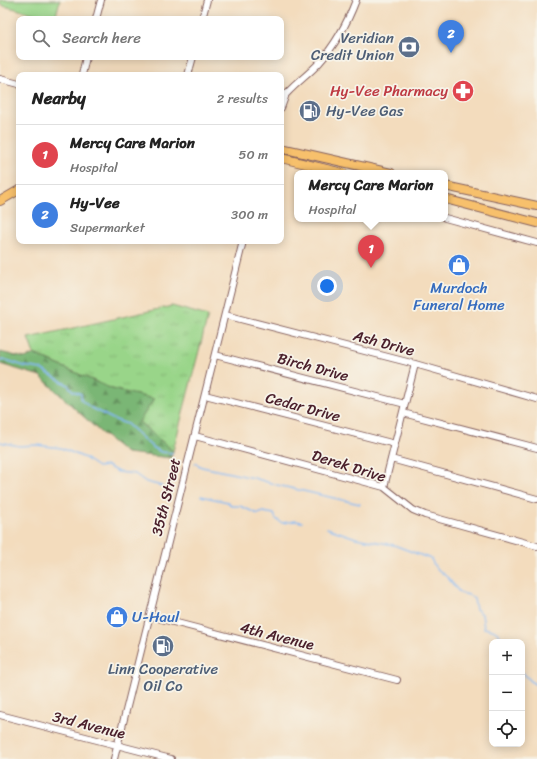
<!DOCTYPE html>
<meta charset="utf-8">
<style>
body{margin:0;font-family:Sriracha,sans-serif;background:#f2f2f2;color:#222}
.controls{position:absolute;right:12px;bottom:12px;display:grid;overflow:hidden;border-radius:8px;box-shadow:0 2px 10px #0003}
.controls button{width:36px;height:36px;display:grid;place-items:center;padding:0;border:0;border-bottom:1px solid #e0e0e0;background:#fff;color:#222;font:20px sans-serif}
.you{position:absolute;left:327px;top:286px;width:14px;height:14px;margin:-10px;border:3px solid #fff;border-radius:50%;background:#1a73e8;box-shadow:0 0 0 6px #1a73e833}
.badge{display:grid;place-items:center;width:26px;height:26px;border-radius:50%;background:#b5179e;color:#fff;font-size:13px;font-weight:700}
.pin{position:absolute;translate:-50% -33px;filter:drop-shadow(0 1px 2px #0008)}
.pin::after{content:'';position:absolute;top:21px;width:14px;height:12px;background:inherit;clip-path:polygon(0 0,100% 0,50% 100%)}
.popup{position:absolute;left:294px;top:170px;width:154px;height:52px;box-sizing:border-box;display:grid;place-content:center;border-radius:8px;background:#fff;filter:drop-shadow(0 1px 3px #0005);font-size:13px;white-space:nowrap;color:#767676}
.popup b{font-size:15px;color:#222}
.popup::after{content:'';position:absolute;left:50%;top:100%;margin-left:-8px;border:8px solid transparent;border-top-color:#fff}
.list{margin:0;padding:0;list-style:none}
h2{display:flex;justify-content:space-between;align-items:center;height:52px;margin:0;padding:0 16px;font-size:17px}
h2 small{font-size:13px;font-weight:400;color:#767676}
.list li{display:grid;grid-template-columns:26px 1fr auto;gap:12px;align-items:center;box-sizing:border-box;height:60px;padding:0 16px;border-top:1px solid #e0e0e0}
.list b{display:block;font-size:15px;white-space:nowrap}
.list p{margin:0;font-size:13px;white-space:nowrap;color:#767676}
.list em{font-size:13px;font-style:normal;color:#767676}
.icon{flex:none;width:22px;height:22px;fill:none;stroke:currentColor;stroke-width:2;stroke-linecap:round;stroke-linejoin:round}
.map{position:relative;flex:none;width:537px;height:759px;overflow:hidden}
.search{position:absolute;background:#fff;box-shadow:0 2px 10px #0003;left:16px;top:16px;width:268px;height:44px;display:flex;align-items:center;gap:10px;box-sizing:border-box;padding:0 14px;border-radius:8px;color:#767676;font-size:15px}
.panel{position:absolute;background:#fff;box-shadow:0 2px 10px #0003;left:16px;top:72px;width:268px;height:172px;border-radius:8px}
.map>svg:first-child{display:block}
.grass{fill:url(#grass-tufts);stroke:#727a5a}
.forest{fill:url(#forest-firs);stroke:#626a50}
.park{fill:#99d589;stroke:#727a5a}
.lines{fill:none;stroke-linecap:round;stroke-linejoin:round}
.stream{stroke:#85b9f3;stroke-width:1.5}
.minor-casing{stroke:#85615e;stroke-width:8}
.major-casing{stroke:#85615e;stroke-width:10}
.minor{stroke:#fff;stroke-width:6}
.major{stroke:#f7c06c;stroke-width:8}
.labels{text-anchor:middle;stroke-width:3.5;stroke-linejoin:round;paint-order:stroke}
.service-label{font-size:15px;fill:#4e5e75;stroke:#f7f3e8;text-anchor:end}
.health-label{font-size:15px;fill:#be3a42;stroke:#f7f3e8;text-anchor:end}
.shop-label{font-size:15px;fill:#366cbe;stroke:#f7f3e8}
.street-label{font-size:15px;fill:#4a1f2b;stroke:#f7f3e8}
</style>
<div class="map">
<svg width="537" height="759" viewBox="0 0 537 759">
<defs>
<pattern id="grass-tufts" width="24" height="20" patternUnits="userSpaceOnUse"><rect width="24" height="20" fill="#99d589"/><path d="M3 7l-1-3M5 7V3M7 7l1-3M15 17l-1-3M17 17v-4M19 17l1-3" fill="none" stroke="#85b676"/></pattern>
<pattern id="forest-firs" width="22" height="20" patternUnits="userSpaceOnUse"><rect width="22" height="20" fill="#7ab675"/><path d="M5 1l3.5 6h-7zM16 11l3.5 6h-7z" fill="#669360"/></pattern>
</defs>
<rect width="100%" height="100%" fill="#f7f3e8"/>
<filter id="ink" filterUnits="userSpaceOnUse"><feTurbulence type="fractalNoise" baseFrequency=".025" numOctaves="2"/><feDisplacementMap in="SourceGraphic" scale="8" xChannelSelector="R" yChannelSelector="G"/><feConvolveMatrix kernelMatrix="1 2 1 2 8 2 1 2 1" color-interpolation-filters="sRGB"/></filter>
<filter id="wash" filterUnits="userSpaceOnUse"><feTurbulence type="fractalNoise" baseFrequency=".012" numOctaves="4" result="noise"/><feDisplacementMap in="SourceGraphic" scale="16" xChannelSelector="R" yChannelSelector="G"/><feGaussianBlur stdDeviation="0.9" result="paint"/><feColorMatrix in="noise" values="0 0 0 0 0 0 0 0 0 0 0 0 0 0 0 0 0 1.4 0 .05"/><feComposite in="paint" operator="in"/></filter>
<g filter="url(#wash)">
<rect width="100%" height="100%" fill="#f3dcbd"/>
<path class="grass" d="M 172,306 L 208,316 L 173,451 L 139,422 L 153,399 L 112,389 L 34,354 L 28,338 Z"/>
<path class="forest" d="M 0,352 L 25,358 L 34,354 L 112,389 L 154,399 L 139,422 L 173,451 L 171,458 L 126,453 L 100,432 L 40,376 L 0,364 Z"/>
<path class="park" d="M 0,0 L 60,0 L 55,19 L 0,5 Z"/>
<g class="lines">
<path class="stream" d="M 0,360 L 3,359 L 24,366 L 41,369 L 68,385 L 73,391 L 81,394 L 81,400 L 91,408 L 113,419 L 127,424 L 151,446 L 161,452 L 173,453
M 0,442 L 19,446 L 37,445 L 61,448 L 85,458 L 89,461 L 98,467 L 107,466 L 118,472 L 135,474 L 146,482 L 162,486
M 195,463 L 202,467 L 254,478 L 277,485 L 360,504
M 201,496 L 228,502 L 231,506 L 240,506 L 258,514 L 263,512 L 274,514 L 276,519 L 282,523 L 295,521 L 302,522
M 327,528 L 356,538 L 394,545 L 431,559 L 435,567 L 448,578 L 460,593 L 469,595 L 474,599 L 476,609 L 482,614 L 484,628 C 497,630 497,632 504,642
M 522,672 L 533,683 L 537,685"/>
</g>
</g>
<g filter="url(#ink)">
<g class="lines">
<g class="minor-casing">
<path id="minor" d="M 96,19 L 101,0
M 202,19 L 207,0
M 82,75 L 86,57
M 188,75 L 193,57
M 0,79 L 19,84
M 281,100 C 292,86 307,76 319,63 C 336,44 347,24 356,0
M 281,108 L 285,97
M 445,218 L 537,243
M 225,315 L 415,364 L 537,399
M 215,355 L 405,404
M 205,395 L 395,444
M 403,413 L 537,448
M 195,436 L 384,487 L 413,510 L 425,515 L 537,546
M 391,459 L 537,499
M 384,487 L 415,364
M 150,616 L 397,680
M 0,715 L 171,759
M 114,759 L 243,241"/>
</g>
<g class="major-casing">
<path id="major" d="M 281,148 L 391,173
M 281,158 L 343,173
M 445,186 L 537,206
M 445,199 L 537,223
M 0,201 L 19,190"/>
</g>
<use href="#minor" class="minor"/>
<use href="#major" class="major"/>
</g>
</g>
<defs>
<g id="bank-disc" transform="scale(1.15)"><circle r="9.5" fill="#5c6f8a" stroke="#f7f3e8"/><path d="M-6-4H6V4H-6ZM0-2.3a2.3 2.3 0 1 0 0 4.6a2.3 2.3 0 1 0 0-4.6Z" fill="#fff"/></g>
<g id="pharmacy-disc" transform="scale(1.15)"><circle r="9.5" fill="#e0444e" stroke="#f7f3e8"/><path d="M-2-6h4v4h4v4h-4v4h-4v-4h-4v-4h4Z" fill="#fff"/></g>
<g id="fuel-disc" transform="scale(1.15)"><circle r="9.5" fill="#5c6f8a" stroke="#f7f3e8"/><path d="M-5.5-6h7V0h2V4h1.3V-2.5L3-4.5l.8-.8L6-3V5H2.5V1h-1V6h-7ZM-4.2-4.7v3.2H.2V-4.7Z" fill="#fff"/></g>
<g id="shop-disc" transform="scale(1.15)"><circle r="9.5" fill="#3f7fe0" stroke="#f7f3e8"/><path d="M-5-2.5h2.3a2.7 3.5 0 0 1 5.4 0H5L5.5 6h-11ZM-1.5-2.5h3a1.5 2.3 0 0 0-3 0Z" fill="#fff"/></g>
</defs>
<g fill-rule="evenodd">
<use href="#bank-disc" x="409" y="47"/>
<use href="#pharmacy-disc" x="463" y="91"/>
<use href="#fuel-disc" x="310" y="111"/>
<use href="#shop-disc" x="459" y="265"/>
<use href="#shop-disc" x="117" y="617"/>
<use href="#fuel-disc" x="163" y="646"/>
</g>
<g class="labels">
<g class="service-label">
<text x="394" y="43">Veridian<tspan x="394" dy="17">Credit Union</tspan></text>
<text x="326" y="116" text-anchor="start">Hy-Vee Gas</text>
<text x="163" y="674" text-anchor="middle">Linn Cooperative<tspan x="163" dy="17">Oil Co</tspan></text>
</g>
<g class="health-label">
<text x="448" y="96">Hy-Vee Pharmacy</text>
</g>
<g class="shop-label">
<text x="459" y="293">Murdoch<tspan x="459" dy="17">Funeral Home</tspan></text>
<text x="132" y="622" text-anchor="start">U-Haul</text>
</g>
<g class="street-label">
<text transform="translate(384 343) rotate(15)" y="5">Ash Drive</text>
<text transform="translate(313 367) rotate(15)" y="5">Birch Drive</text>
<text transform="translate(303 407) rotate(15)" y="5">Cedar Drive</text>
<text transform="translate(349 466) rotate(17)" y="5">Derek Drive</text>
<text transform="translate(166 497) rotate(-76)" y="5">35th Street</text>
<text transform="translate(277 636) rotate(14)" y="5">4th Avenue</text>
<text transform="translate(89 725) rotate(14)" y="5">3rd Avenue</text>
</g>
</g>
</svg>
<div class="controls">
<button>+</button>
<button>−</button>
<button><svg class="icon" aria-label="locate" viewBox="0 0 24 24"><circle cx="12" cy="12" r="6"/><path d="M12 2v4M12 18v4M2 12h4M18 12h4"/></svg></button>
</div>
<div class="you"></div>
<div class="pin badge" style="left:371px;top:268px;background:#e0444e">1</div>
<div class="popup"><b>Mercy Care Marion</b>Hospital</div>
<div class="pin badge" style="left:451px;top:53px;background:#3f7fe0">2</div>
<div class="search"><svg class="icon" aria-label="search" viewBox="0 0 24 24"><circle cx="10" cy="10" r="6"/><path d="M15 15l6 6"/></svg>Search here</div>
<section class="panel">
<h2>Nearby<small>2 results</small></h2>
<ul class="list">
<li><span class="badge" style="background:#e0444e">1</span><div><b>Mercy Care Marion</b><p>Hospital</p></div><em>50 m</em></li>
<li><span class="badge" style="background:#3f7fe0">2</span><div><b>Hy-Vee</b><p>Supermarket</p></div><em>300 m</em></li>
</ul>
</section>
</div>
